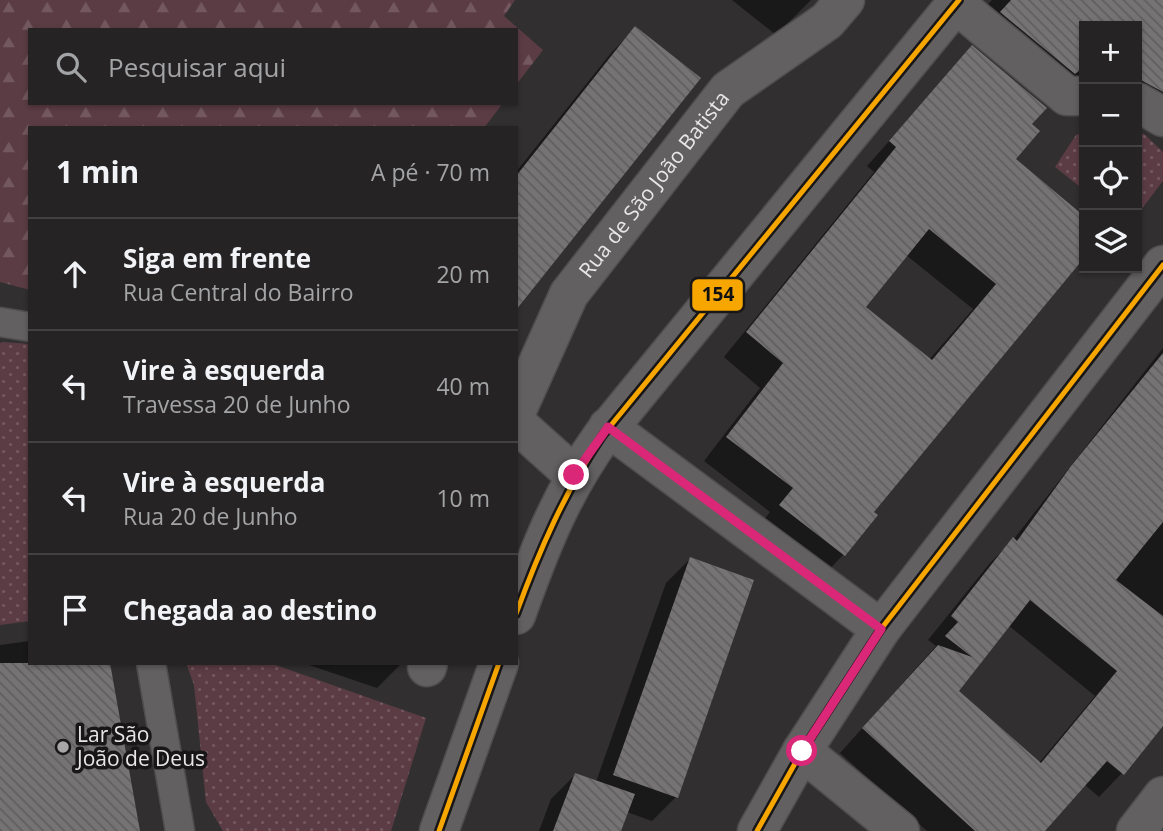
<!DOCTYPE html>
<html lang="pt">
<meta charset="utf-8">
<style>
body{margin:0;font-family:"Open Sans",sans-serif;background:#312f31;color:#f1f3f6}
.controls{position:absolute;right:21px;top:21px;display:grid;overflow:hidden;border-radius:0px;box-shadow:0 2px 5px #0004}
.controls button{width:63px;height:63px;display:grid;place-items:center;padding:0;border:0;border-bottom:2px solid #424041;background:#252324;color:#f1f3f6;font:35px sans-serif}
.stop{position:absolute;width:21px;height:21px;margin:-16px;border:5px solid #db2777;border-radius:50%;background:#fff}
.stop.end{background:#db2777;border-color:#fff;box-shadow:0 2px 7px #0008}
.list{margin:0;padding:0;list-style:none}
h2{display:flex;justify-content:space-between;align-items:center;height:91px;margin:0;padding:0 28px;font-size:30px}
h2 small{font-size:23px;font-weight:400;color:#a3a4a6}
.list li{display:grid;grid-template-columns:46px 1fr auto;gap:21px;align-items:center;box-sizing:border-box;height:112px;padding:0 28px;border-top:2px solid #424041}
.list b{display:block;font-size:26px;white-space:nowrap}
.list p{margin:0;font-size:23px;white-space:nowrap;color:#a3a4a6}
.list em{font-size:23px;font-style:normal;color:#a3a4a6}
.icon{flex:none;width:38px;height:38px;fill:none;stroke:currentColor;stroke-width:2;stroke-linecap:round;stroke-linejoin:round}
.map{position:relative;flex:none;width:1163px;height:831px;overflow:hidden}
.search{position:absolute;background:#252324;box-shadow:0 2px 5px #0004;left:28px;top:28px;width:490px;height:77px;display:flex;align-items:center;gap:18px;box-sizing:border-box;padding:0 24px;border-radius:0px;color:#a3a4a6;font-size:26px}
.panel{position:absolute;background:#252324;box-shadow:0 2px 5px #0004;left:28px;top:126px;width:490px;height:539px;border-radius:0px}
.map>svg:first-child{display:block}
.grass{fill:url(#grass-dots)}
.forest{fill:url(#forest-firs)}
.shadow{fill:#0007;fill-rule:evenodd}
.building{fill:url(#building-back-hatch);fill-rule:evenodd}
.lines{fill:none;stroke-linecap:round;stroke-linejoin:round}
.service-casing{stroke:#4f4d4e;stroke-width:31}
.minor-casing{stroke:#4f4d4e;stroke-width:41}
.tertiary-casing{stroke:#4f4d4e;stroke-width:41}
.service{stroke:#626061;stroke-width:28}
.minor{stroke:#626061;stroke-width:38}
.tertiary{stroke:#626061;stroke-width:38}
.bus-1-casing{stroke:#181617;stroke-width:10}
.bus-1{stroke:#f7a600;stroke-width:5}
.route{stroke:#db2777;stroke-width:9}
.poi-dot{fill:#a9a6a7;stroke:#181617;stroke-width:2.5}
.labels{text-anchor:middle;stroke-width:7;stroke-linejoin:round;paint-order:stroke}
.street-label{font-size:21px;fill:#e9e6e7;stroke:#181617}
.poi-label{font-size:21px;fill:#e9e6e7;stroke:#181617;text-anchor:start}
.line-badge{stroke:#181617;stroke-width:2.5}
.pale-badge-label{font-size:19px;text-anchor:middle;font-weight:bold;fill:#111}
</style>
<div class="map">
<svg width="1163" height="831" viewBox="0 0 1163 831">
<defs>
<pattern id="grass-dots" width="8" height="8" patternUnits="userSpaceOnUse" patternTransform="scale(1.75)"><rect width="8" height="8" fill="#5b3c44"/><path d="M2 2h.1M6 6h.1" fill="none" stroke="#73585f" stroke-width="1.8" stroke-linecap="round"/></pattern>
<pattern id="forest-firs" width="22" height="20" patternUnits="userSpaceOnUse" patternTransform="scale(1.75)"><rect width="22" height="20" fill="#5b3c44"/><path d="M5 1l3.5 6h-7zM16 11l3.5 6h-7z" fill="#73585f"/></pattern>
<pattern id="building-back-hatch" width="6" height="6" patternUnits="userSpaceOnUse" patternTransform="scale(1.75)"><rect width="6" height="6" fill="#757374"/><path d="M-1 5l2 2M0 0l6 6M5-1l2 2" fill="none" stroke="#605e5f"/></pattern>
</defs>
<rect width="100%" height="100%" fill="#312f30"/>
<path class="grass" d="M 1137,132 L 1144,134 L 1163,152 L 1163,181 L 1137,215 Z
M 1084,133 L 1084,190 L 1055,167 L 1076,135 Z
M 3,342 L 30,344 L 30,621 L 0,625 L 0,343 Z
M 186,663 L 270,663 L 426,718 L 391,831 L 223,831 L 206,802 L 194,685 Z"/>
<path class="forest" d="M 0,0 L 515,0 L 504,16 L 543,50 L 516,85 L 516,30 L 30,30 L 30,103 L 503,103 L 484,128 L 30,128 L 30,290 L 0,282 Z"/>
<path class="shadow" d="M 732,0 L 811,0 L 776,35 Z
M 992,0 L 1163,0 L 1163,134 L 1137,115 L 1137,26 L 1084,26 L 1084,82 L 1073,75 L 1050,97 L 971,23 Z
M 635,29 L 516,307 L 516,172 L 611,53 Z
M 972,48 L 1029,125 L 1014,159 L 1084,218 L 1084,255 L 871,512 L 875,515 L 843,555 L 820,579 L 757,529 L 770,512 L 704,461 L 760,388 L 724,357 L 874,172 L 867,166 ZM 906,255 L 973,309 L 929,360 L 864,308 Z
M 1163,348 L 1163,717 L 1122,773 L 1099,797 L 1084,784 L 1043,831 L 927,831 L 840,753 L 936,646 L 928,640 L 990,563 L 1013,540 ZM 1008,625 L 1095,696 L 1038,764 L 956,691 Z
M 690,559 L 676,797 L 652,821 L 627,812 L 620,831 L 539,831 L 551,799 L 575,775 L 596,782 L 666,583 Z
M 30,641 L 30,663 L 138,831 L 0,831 L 0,645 Z
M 303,663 L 402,663 L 377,688 Z"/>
<path class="building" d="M 1011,0 L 1163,0 L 1163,92 L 1137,78 L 1137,26 L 1084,26 L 1084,67 L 1075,74 L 1000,12 Z
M 635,26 L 701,78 L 516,310 L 516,176 Z
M 972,45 L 1047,108 L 1032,124 L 1040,131 L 1016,159 L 1084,216 L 1084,258 L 874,512 L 878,515 L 845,556 L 779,505 L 793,488 L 726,437 L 783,363 L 746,332 L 896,147 L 889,141 ZM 929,229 L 996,284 L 932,360 L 866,307 Z
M 1163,353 L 1163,522 L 1116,580 L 1163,616 L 1163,726 L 1124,775 L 1107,761 L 1045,831 L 975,831 L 862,728 L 938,645 L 972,657 L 945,636 L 958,622 L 951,616 L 1013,537 L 1017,541 L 1071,466 ZM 1030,600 L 1117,671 L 1041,763 L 959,691 Z
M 690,557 L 754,580 L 678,798 L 613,775 Z
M 0,663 L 110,663 L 140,831 L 0,831 Z
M 575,773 L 635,794 L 621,831 L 553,831 Z"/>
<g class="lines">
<g class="service-casing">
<path id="service" d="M 0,322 L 30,327
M 151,663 L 180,831"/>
</g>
<g class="minor-casing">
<g id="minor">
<path d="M 956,4 L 1067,96 L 1084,96"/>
<path d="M 1137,102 L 1163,117"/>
<path id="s1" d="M 516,412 L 569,294 L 728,90 L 827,21 L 845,0"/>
<path d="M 516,423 L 574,475"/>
<path d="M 608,427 L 881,629"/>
<path d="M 427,667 L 428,663"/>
<path d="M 802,751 L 900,831"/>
<path d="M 1136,831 L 1163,796"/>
</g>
</g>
<g class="tertiary-casing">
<path id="tertiary" d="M 516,615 C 540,548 561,493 603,435 L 959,0
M 439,831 L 499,663
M 757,831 L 802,751 L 881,629 L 1163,265"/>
</g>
<use href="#service" class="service"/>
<use href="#minor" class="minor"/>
<use href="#tertiary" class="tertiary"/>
<g class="bus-1-casing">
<path id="bus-1" d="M 516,614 C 539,551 565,491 603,435 L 959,0
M 439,831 L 499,663
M 757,831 L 802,751 L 881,629 L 1163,265"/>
</g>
<use href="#bus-1" class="bus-1"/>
</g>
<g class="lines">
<path class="route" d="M 574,475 L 608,427 L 881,629 L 802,751"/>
</g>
<circle class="poi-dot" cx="63" cy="747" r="7"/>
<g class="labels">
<g class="street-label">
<text dy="7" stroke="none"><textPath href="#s1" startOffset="268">Rua de São João Batista</textPath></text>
</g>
<g class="poi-label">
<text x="77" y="742">Lar São<tspan x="77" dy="24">João de Deus</tspan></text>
</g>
</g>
<rect class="line-badge" x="691" y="278" width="53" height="34" rx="7" fill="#f7a600"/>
<g class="pale-badge-label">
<text x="718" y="301">154</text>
</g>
</svg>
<div class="controls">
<button>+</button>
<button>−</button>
<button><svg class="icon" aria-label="locate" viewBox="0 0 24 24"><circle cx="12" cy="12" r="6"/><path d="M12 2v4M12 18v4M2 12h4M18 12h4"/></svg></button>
<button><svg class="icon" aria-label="layers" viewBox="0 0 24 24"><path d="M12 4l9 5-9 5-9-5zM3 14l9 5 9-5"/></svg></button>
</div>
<div class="stop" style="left:802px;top:751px"></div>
<div class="stop end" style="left:574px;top:475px"></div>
<div class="search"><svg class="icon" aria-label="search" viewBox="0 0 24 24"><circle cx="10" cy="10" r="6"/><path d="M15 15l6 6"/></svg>Pesquisar aqui</div>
<section class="panel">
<h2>1 min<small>A pé · 70 m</small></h2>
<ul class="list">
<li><svg class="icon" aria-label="ahead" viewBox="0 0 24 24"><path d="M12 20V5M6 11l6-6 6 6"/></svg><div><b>Siga em frente</b><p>Rua Central do Bairro</p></div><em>20 m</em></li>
<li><svg class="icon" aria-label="left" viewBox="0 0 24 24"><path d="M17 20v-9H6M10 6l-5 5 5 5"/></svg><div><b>Vire à esquerda</b><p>Travessa 20 de Junho</p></div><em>40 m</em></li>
<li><svg class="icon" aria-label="left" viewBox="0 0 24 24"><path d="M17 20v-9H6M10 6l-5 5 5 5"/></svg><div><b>Vire à esquerda</b><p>Rua 20 de Junho</p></div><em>10 m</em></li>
<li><svg class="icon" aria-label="arrive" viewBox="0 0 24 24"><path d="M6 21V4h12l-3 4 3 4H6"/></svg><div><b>Chegada ao destino</b></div></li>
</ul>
</section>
</div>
